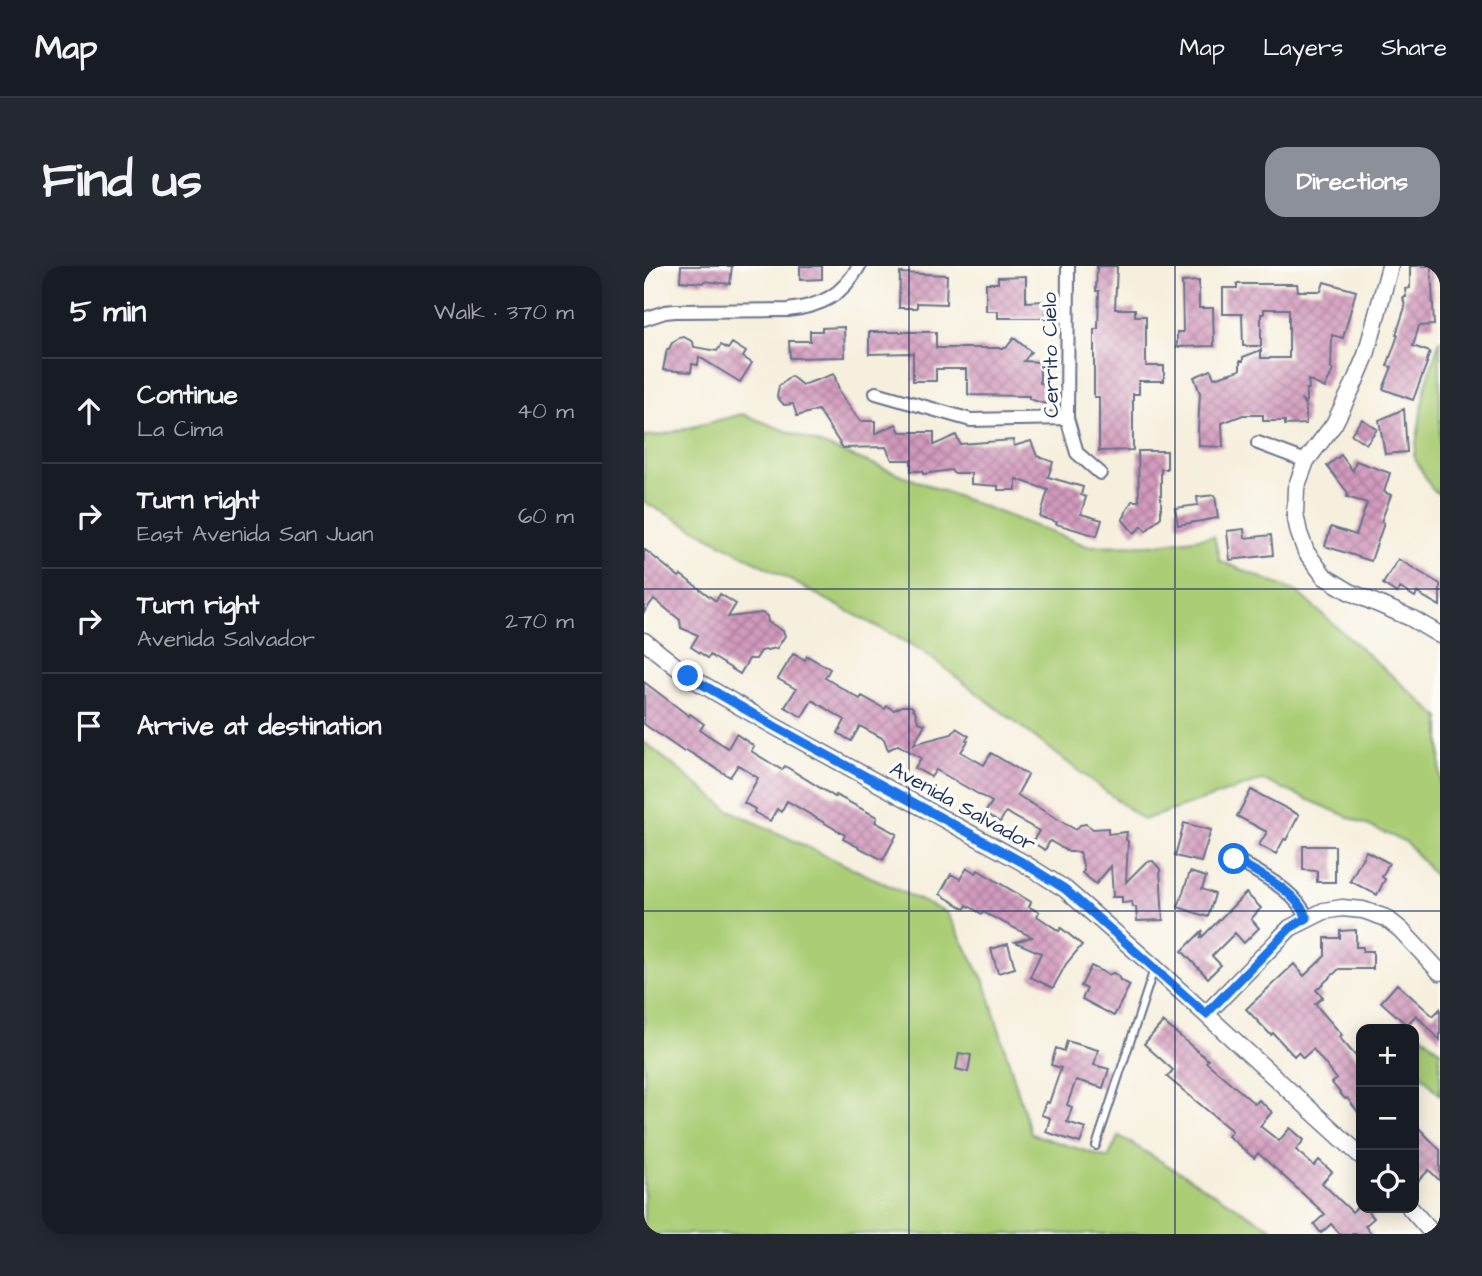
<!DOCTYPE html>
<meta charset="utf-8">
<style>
body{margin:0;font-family:"Architects Daughter",sans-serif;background:#242831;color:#f1f3f6}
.controls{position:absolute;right:21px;bottom:21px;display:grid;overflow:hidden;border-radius:14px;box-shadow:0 4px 18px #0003}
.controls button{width:63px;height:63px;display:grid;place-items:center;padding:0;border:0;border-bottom:2px solid #363941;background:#171b24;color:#f1f3f6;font:35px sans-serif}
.stop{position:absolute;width:21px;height:21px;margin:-16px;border:5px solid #1a73e8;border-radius:50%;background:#fff}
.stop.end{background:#1a73e8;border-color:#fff;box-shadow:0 2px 7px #0008}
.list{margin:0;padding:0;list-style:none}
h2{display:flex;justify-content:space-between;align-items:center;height:91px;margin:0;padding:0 28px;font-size:30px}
h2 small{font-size:23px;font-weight:400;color:#9ea1a6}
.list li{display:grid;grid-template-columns:46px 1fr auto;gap:21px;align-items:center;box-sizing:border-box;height:105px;padding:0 28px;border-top:2px solid #363941}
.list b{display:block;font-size:26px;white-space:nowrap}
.list p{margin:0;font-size:23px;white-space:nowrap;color:#9ea1a6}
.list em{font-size:23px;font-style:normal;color:#9ea1a6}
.icon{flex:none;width:38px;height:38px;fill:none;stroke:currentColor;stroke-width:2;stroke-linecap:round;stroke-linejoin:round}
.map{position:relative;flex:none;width:796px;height:968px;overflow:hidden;border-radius:21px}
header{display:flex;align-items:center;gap:42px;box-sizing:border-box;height:98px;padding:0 35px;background:#171b24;border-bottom:2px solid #363941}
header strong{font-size:33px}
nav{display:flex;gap:38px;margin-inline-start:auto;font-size:24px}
.intro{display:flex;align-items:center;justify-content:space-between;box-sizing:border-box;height:168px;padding:0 42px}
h1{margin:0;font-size:49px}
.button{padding:18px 32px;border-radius:21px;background:#8c9099;color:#fff;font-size:24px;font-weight:700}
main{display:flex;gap:42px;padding:0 42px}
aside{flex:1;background:#171b24;border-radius:21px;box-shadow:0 4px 18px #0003}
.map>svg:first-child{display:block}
.grass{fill:#abcd76;stroke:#637e6a;stroke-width:2}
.building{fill:url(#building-cross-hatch)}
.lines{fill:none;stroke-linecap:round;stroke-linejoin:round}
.service-casing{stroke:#68728a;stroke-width:10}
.minor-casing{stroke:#68728a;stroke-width:16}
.tertiary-casing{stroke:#68728a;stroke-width:19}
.service{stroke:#fff;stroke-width:6}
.minor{stroke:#fff;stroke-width:12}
.tertiary{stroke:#fff;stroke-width:16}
.route{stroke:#1a73e8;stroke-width:9}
.grid{fill:none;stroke:#1b2f5e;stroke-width:2;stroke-opacity:0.55}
.labels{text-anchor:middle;stroke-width:7;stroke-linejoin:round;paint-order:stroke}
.street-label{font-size:21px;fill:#1b2f5e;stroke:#fdfcf7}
</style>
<header>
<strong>Map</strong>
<nav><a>Map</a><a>Layers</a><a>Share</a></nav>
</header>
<div class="intro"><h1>Find us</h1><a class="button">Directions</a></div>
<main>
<aside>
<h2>5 min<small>Walk · 370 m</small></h2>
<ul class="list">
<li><svg class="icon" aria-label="ahead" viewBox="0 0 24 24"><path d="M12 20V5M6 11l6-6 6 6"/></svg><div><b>Continue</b><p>La Cima</p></div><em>40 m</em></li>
<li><svg class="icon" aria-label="right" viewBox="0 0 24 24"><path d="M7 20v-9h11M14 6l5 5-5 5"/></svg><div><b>Turn right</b><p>East Avenida San Juan</p></div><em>60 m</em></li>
<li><svg class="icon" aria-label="right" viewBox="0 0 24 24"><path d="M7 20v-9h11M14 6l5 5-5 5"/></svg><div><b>Turn right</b><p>Avenida Salvador</p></div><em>270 m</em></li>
<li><svg class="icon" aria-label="arrive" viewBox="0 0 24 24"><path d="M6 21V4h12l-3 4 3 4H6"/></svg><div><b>Arrive at destination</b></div></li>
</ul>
</aside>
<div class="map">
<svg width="796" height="968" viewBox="0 0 796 968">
<defs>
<pattern id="building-cross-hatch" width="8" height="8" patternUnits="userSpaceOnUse" patternTransform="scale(1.75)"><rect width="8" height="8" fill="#d29abc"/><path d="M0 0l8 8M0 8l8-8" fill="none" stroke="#aa7e9c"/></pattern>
</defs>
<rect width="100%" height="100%" fill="#fdfcf7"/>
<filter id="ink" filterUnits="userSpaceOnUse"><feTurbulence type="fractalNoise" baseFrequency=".0143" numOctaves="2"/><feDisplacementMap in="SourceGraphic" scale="14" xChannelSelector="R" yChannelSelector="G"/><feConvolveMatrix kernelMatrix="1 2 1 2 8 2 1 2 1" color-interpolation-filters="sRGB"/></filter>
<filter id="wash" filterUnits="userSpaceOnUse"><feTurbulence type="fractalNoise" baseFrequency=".00686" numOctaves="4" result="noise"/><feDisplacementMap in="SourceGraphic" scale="28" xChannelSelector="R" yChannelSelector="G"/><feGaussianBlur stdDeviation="1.57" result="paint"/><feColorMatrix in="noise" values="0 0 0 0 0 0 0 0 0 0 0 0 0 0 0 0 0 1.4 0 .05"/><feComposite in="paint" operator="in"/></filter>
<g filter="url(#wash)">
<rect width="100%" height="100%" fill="#f6efdd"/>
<path class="grass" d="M 796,73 L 796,229 L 788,223 L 770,191 L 781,122 Z
M 98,148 L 443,280 L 506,279 L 570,270 L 576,295 L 653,326 L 796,452 L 796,616 L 762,576 L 619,514 L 499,554 L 277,384 L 0,236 L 0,170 L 18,169 Z
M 0,476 L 85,544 L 303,647 L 341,717 L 387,868 L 464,892 L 475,870 L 637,968 L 0,968 Z
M 778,769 L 796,785 L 796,829 L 770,801 L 770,774 Z"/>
<g id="blocks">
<path class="building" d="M 37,0 L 88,0 L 86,18 L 60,15 L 60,17 L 36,15 Z
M 156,0 L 178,0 L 178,13 L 156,14 Z
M 453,0 L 473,0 L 471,43 L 491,43 L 491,50 L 502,50 L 502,100 L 520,100 L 520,115 L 495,115 L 495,128 L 489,128 L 489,184 L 455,185 L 455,131 L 450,131 L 450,63 L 454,63 L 455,25 L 452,25 Z
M 766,0 L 787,0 L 790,59 L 775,60 L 769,80 L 786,86 L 782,97 L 783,97 L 769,134 L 739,123 L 748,101 L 743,100 L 754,69 L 752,69 L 761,41 L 759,31 L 762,31 L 761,23 L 766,22 Z
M 256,7 L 303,9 L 302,38 L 273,37 L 273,42 L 255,42 Z
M 382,10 L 382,36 L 402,35 L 402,52 L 354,52 L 354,45 L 342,45 L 342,17 L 354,17 L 354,11 Z
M 555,15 L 555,42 L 569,42 L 570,80 L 533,81 L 533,66 L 539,66 L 538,16 Z
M 680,16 L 712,25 L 699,72 L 688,69 L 687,103 L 689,104 L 681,122 L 664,114 L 665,123 L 662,123 L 662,137 L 657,133 L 662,141 L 662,158 L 641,159 L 641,155 L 619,155 L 619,149 L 599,149 L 578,157 L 579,181 L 555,180 L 554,164 L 556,127 L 550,111 L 567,104 L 570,112 L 596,104 L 596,95 L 599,95 L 599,91 L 617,84 L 617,92 L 645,92 L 645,43 L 620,43 L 620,48 L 617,48 L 617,80 L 599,80 L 598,48 L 579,48 L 579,22 L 593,22 L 593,18 L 653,18 L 654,25 L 677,25 Z
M 200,61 L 201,91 L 146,92 L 145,75 L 166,75 L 166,65 L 178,65 L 178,62 Z
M 225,66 L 292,66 L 292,82 L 362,82 L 370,72 L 387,86 L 380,95 L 396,96 L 396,117 L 407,120 L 402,138 L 385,133 L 385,130 L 324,129 L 324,114 L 322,114 L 322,103 L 292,103 L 292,115 L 269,115 L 269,87 L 225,88 Z
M 40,71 L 49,76 L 50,81 L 73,85 L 77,79 L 84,83 L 88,77 L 102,86 L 99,91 L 108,97 L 96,116 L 55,91 L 54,99 L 48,98 L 47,106 L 19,104 L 23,83 L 25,83 L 28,77 L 35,72 Z
M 190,108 L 196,127 L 216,155 L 231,155 L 231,168 L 252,158 L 256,166 L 290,166 L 290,179 L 312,169 L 316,178 L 369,174 L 370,180 L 387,175 L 393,190 L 409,196 L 404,211 L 439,221 L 437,229 L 442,231 L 437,248 L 458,254 L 453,270 L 412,258 L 413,256 L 396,251 L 404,224 L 372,213 L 372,224 L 354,224 L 354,220 L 327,218 L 327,207 L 309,207 L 307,204 L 279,208 L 279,205 L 267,205 L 267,194 L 248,194 L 242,181 L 199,182 L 174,144 L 153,150 L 149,138 L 140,139 L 133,131 L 135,120 L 147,110 L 158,119 Z
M 760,143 L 763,186 L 741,188 L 735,154 Z
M 718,153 L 733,163 L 722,178 L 707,168 Z
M 494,185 L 523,185 L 523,203 L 517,203 L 517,251 L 502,265 L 498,260 L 490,267 L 478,253 L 481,250 L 482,245 L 488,235 L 495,235 Z
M 697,189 L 709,205 L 712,195 L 746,207 L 740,226 L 747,229 L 737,256 L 740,257 L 727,295 L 681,280 L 687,261 L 712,269 L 723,237 L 703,231 L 704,227 L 683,200 Z
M 571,229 L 574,252 L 534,259 L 531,242 L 554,239 L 553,231 Z
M 600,263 L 601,272 L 627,269 L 629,289 L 586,294 L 583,265 Z
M 0,283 L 35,311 L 37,309 L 72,335 L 76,328 L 92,338 L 84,351 L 118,347 L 123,350 L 124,356 L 139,365 L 141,370 L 133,382 L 117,385 L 112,393 L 105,393 L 96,408 L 66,389 L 64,392 L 47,381 L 54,369 L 37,362 L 36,354 L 10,333 L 0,346 Z
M 754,293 L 796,318 L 796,340 L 773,327 L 771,331 L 756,322 L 753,327 L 739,318 Z
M 149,388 L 161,394 L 163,390 L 186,403 L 181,412 L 216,433 L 218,430 L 241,443 L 243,440 L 250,444 L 258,440 L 267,440 L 271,445 L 274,456 L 281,458 L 270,478 L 308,468 L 312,462 L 325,470 L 322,474 L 324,475 L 317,486 L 340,499 L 347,487 L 384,509 L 373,529 L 432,564 L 436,559 L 442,558 L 449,563 L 464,562 L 464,568 L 483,566 L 482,574 L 484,575 L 482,616 L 502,596 L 509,595 L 516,603 L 519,654 L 493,655 L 492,641 L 489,641 L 488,636 L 478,637 L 478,631 L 468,631 L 469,630 L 467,600 L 452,618 L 438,607 L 440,605 L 436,586 L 425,586 L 406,575 L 401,584 L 388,576 L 395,565 L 362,546 L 356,556 L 341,547 L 348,536 L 292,504 L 287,511 L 271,502 L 277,492 L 254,479 L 244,484 L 240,473 L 216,460 L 207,475 L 194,467 L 201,454 L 168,434 L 158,451 L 141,441 L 152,423 L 134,413 Z
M 0,416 L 45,450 L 46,448 L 60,458 L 56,464 L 84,482 L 92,468 L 110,480 L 107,485 L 138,504 L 141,500 L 191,531 L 192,529 L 233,551 L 231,556 L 253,568 L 239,594 L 199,573 L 201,569 L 143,535 L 137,546 L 133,543 L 126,555 L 110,546 L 111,543 L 100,537 L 114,512 L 94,499 L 86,511 L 42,484 L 40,486 L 0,458 Z
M 607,524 L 655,549 L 642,574 L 640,573 L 632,588 L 615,579 L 623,566 L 593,550 Z
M 540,557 L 567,564 L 557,596 L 531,590 Z
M 659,580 L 691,580 L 691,616 L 673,616 L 673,605 L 659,604 Z
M 722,585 L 745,597 L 738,611 L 741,613 L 733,629 L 706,615 Z
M 323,602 L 332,607 L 334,604 L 387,636 L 385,641 L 395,646 L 393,650 L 415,665 L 417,662 L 438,679 L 422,698 L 409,722 L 386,711 L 397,687 L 371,676 L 388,671 L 339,646 L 338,648 L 323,639 L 321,643 L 296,628 L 307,608 L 316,613 Z
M 546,606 L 562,611 L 558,623 L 571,628 L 564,651 L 534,641 Z
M 602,627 L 617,642 L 607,653 L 615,662 L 600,677 L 591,667 L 568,690 L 577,699 L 564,712 L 538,685 L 559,664 L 556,673 Z
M 712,664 L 712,681 L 719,681 L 719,685 L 729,685 L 729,703 L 695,703 L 672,724 L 679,731 L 671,738 L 698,769 L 695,771 L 717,796 L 717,850 L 703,832 L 701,833 L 688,817 L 693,813 L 669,783 L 659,792 L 654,786 L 650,790 L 629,767 L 627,769 L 602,743 L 650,698 L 660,710 L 681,690 L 681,672 L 696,672 L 696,665 Z
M 364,678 L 371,702 L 354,707 L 347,683 Z
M 447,700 L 465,709 L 469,707 L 474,710 L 476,714 L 486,719 L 470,750 L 438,733 L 443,723 L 437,720 Z
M 753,718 L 789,750 L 796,743 L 796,774 L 772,749 L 763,759 L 737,736 Z
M 519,756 L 564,794 L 562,796 L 611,838 L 615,834 L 628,846 L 616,860 L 635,875 L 646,862 L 660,874 L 652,884 L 670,900 L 675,894 L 688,906 L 678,917 L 708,946 L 717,938 L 717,942 L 721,942 L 730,952 L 721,960 L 728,968 L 696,968 L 687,958 L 677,967 L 670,958 L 681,948 L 614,887 L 610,892 L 584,870 L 588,865 L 523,811 L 529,804 L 500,778 Z
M 423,775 L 454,784 L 450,799 L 465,803 L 459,822 L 432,814 L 423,839 L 428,841 L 423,856 L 442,862 L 436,877 L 402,866 L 406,852 L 397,849 L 402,836 L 405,837 L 417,802 L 407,799 L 412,782 L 420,785 Z
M 315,787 L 327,789 L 324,806 L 312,803 Z
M 770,857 L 796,884 L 796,915 L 785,904 L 770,919 Z"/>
</g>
</g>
<g filter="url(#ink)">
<use href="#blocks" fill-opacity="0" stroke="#68728a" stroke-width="2"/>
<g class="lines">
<g class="service-casing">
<path id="service" d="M 452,880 L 510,703"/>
</g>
<g class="minor-casing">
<path id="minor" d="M 424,0 L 423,152 L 433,187 L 456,207
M 0,53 L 21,46 L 31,45 L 144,44 C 177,40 198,30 215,0
M 232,127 L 327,154 L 423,152
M 614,177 L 662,195
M 590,592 C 616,609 651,623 663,652"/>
</g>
<g class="tertiary-casing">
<path id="tertiary" d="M 746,0 L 722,89 L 709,120 L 690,158 L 662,195 L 652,222 L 651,248 L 655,267 L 662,286 L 681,311 L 706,326 L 767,352 L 796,369
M 0,375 L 44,410 L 130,460 L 378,596 L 421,623 L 510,701 L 717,890
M 562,748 L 646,662 L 680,645 L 698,642 L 719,644 L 742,652 L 757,664 L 796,706
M 766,942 L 789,968"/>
</g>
<use href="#service" class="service"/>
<use href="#minor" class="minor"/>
<use href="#tertiary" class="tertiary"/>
</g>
</g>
<g class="lines" filter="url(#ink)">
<path class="route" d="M 44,410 L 130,460 L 378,596 L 421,623 L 562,748 L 646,662 L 663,652 C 651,623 616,609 590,593"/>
</g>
<path class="grid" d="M 265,0 L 265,968M 531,0 L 531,968M 0,323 L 796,323M 0,645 L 796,645"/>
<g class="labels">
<g class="street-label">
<text transform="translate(406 89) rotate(-91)" y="7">Cerrito Cielo</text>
<text transform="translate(319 540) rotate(29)" y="7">Avenida Salvador</text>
</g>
</g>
</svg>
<div class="controls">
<button>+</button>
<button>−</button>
<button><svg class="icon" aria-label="locate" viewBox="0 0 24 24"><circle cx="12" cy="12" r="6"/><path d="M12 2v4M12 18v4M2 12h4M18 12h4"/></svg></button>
</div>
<div class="stop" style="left:590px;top:593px"></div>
<div class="stop end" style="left:44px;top:410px"></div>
</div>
</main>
